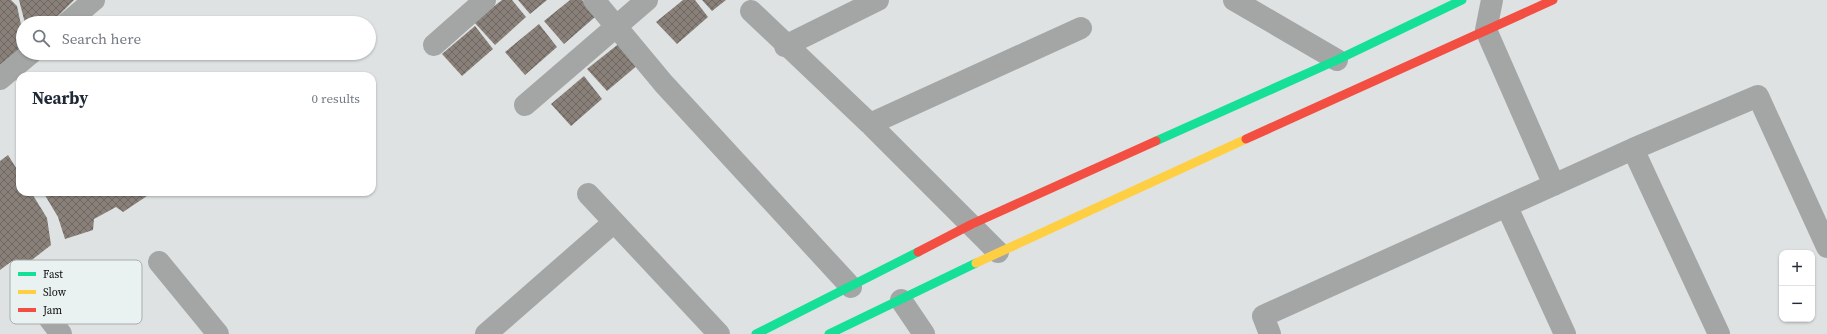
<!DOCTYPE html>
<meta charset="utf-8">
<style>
body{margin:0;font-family:"Source Serif 4",serif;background:#f2f2f3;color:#1f2937}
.controls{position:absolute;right:12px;bottom:12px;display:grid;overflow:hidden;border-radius:8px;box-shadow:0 1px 3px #0004}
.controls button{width:36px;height:36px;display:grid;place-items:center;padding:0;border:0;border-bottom:1px solid #e0e1e3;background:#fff;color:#1f2937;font:20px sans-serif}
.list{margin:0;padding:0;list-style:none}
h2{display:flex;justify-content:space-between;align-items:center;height:52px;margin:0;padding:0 16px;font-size:17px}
h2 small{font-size:13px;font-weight:400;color:#747a83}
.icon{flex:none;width:22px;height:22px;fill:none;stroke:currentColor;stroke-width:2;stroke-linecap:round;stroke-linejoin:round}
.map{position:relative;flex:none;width:1827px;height:334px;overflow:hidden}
.search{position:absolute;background:#fff;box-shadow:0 1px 3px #0004;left:16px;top:16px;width:360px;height:44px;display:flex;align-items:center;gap:10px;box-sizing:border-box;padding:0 14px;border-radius:22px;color:#747a83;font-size:15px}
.panel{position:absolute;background:#fff;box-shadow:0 1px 3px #0004;left:16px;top:72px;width:360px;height:124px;border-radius:12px}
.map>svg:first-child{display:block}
.building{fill:url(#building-cross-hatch)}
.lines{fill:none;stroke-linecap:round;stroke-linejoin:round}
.street{stroke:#a4a6a6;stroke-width:22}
.fast{stroke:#16e098;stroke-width:9}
.slow{stroke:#ffcf43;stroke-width:9}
.jam{stroke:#f24e42;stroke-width:9}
.key{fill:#eaf1f1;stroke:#a7acac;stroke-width:1}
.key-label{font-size:11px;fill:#0a0c0c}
</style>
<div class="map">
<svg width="1827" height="334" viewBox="0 0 1827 334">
<defs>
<pattern id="building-cross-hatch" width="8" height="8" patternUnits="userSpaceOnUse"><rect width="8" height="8" fill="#89807a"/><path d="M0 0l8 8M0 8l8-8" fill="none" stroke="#6e6762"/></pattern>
</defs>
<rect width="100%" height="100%" fill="#dee2e3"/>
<path class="building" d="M 0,0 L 11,0 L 17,6 L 23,34 L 23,46 L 0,65 Z
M 19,0 L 74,0 L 51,23 L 25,23 Z
M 502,0 L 512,0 L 526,17 L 495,45 L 474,22 Z
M 518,0 L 547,0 L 530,14 Z
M 570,0 L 582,0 L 595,17 L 564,44 L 544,21 Z
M 683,0 L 695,0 L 708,17 L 677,44 L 656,22 Z
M 702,0 L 726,0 L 712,11 Z
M 539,24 L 557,47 L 525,75 L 505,52 Z
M 475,26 L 493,49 L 462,76 L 442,54 Z
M 621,42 L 639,64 L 607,91 L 587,69 Z
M 584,76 L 602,99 L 571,126 L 551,104 Z
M 8,155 L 20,174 L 20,192 L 31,192 L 47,218 L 51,245 L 19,270 L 12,261 L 0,270 L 0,161 Z
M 43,192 L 153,192 L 123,212 L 116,207 L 94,219 L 93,230 L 65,239 L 58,217 Z"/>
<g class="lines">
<path class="street" d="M 594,0 L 664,84 L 851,287
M 1234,0 L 1337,60
M 1492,0 L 1486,30 L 1554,185
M 751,11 L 870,124 L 998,252
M 67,23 L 94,0
M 434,45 L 485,0
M 785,46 L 878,0
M 0,79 L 31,53
M 525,105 L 647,0
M 870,124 L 1081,28
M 1633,149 L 1719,334
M 588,194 L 719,334
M 1507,207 L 1565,334
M 159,262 L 218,334
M 901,300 L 924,334
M 36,301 L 61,334
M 486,334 L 613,223
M 1270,334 L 1263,316 L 1633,149 L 1758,96 L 1827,247"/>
<path class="fast" d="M 1156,141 L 1337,60 L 1462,0
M 756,334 L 918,252
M 829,334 L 976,263"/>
<path class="slow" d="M 976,263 L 1246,139"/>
<path class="jam" d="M 1246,139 L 1553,0
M 918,252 L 972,224 L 1156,141"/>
</g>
<rect x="10" y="260" width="132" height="64" rx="6" class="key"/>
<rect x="18" y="272" width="18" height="4" fill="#16e098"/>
<rect x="18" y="290" width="18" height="4" fill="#ffcf43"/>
<rect x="18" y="308" width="18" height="4" fill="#f24e42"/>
<g class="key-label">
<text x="43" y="278">Fast</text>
<text x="43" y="296">Slow</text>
<text x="43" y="314">Jam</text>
</g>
</svg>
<div class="controls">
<button>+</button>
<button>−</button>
</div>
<div class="search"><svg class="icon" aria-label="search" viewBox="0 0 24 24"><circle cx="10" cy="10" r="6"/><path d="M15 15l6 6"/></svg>Search here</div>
<section class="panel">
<h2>Nearby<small>0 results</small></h2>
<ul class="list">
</ul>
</section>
</div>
